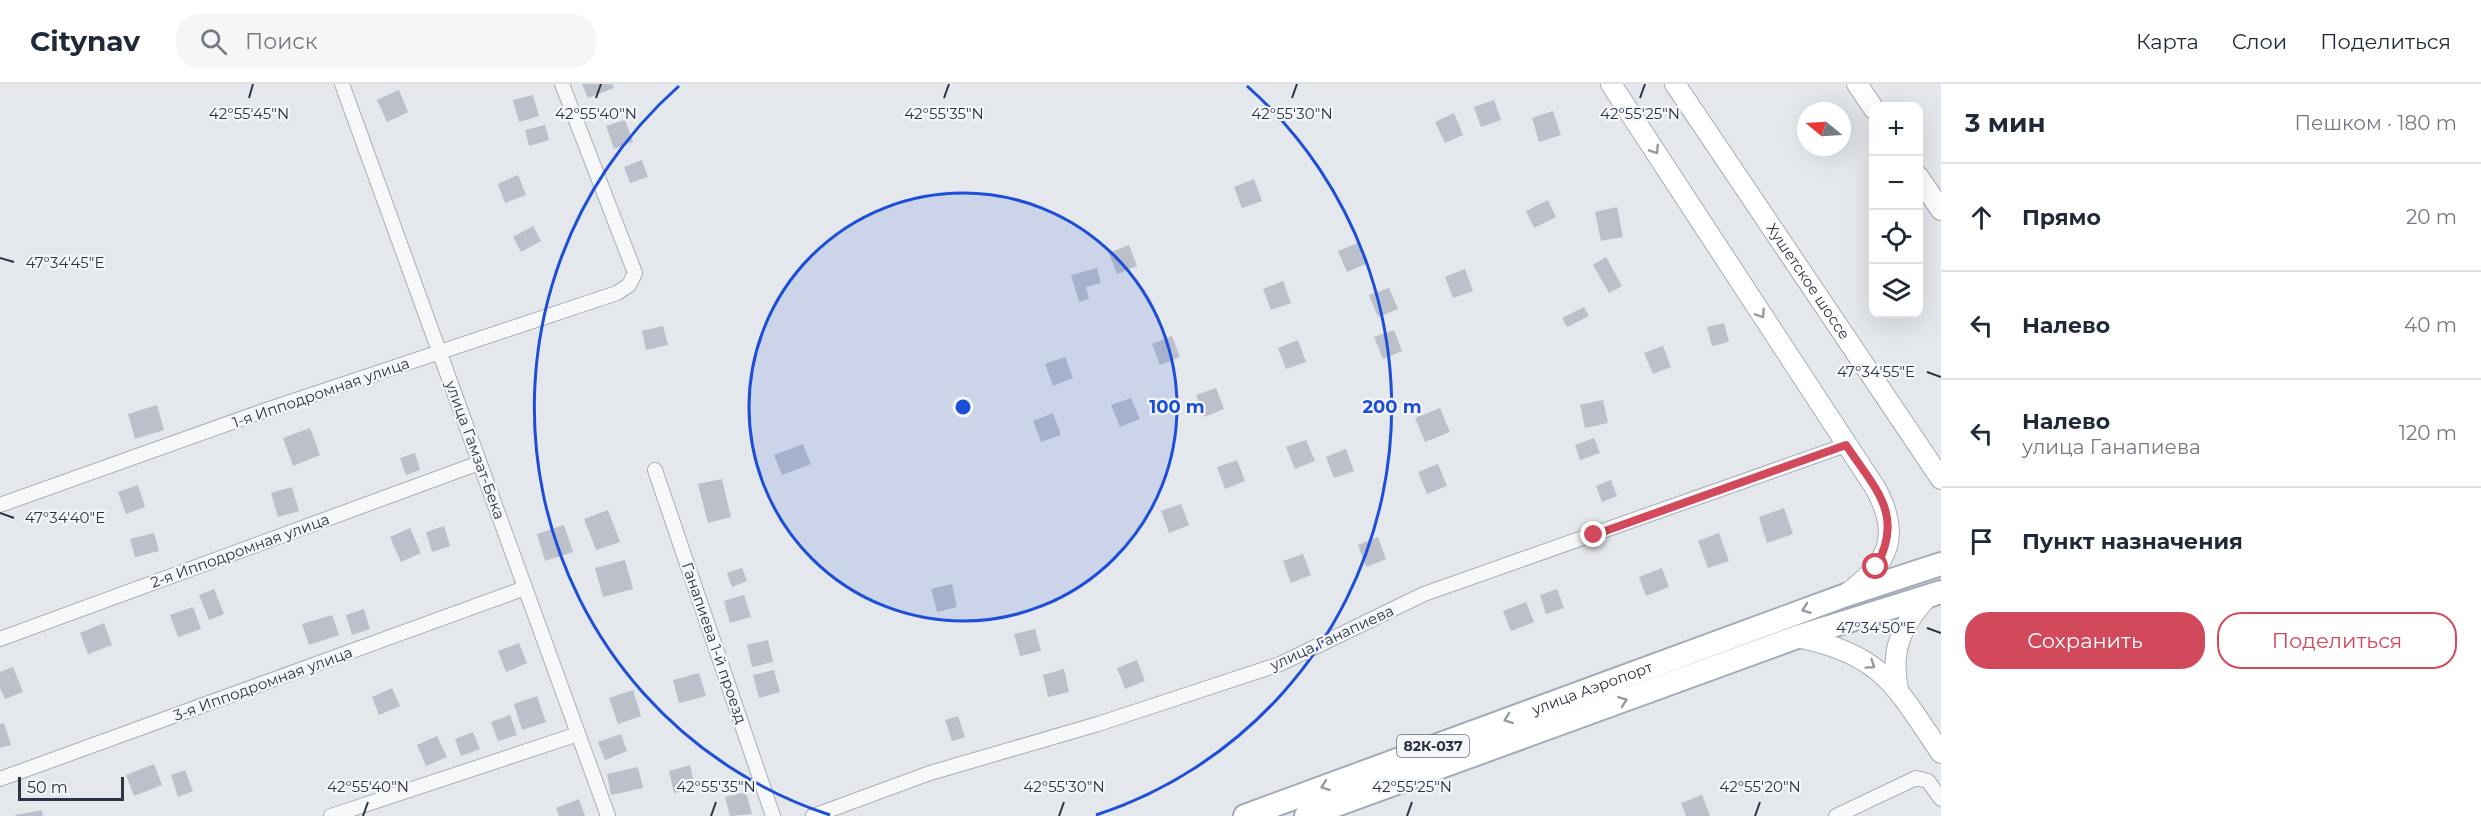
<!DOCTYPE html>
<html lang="ru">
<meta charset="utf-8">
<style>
body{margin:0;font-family:Montserrat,sans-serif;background:#f6f6f7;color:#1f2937}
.controls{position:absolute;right:18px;top:18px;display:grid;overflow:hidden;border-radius:12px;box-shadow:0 6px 24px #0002}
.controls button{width:54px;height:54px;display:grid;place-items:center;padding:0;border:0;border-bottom:2px solid #e0e1e3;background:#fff;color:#1f2937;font:30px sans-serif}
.compass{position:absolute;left:1797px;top:18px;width:54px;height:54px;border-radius:50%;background:#fff;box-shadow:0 6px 24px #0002;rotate:288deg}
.scale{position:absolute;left:18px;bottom:15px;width:106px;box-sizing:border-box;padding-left:6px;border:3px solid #2b3445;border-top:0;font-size:16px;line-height:21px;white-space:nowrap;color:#2b3445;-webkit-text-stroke:4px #f4f6f9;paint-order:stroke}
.stop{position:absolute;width:18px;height:18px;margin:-14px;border:4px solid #d1495b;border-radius:50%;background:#fff}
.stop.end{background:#d1495b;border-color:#fff;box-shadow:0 2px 6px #0008}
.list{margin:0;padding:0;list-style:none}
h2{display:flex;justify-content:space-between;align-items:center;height:78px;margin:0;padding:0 24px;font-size:26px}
h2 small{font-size:20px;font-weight:400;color:#747a83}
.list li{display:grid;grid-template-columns:39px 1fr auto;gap:18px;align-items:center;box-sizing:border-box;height:108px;padding:0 24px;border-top:2px solid #e0e1e3}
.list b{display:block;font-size:22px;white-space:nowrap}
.list p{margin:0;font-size:20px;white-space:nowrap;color:#747a83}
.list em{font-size:20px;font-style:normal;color:#747a83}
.actions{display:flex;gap:12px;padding:18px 24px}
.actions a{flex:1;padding:14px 0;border:2px solid #d1495b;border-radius:24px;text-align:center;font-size:21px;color:#d1495b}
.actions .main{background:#d1495b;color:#fff}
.icon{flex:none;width:33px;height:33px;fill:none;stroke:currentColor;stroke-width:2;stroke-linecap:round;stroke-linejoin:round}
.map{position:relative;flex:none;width:1941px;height:732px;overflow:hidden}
header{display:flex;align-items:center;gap:36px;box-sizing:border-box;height:84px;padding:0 30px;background:#fff;border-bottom:2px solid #e0e1e3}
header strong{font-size:28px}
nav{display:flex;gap:33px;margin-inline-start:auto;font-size:21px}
.search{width:420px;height:54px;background:#f6f6f7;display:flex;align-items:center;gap:15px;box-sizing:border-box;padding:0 21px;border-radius:24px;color:#747a83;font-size:22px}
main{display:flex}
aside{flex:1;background:#fff}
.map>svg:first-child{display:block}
.building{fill:#bbc0ca}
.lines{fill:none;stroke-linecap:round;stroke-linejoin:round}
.street-casing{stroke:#a9aeb7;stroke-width:16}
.secondary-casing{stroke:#a9aeb7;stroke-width:22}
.primary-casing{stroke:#a3abb8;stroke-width:26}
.street{stroke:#f7f8fa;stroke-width:14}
.secondary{stroke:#fff;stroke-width:20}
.primary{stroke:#fff;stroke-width:22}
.oneway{stroke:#959aa2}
.route{stroke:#d1495b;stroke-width:8}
.ticks{fill:none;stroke:#2b3445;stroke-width:2}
.ring{fill:none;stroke:#1d4ed8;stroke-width:3}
.labels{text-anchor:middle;stroke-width:4.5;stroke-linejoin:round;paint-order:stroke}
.shield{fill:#f4f6f9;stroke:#676e7b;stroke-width:1.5}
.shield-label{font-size:14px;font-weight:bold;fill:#2b3445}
.street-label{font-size:15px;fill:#2b3445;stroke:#f4f6f9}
.ticks-label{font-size:15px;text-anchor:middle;fill:#2b3445;stroke:#f4f6f9;stroke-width:4.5;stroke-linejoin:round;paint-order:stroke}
.centre{fill:#1d4ed8;stroke:#f4f6f9;stroke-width:3}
.ring-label{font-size:18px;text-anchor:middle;font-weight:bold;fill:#1d4ed8;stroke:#f4f6f9;stroke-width:4.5;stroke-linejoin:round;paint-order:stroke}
</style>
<header>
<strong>Citynav</strong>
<div class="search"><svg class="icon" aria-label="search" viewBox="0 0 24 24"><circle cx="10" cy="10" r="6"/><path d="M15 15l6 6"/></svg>Поиск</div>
<nav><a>Карта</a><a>Слои</a><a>Поделиться</a></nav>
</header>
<main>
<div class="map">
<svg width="1941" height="732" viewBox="0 0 1941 732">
<rect width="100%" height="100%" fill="#e4e7ec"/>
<path class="building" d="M 582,0 L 612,0 L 614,4 L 588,14 Z
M 399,6 L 408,28 L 387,38 L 377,16 Z
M 533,11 L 539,32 L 519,38 L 513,16 Z
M 1494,16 L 1501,36 L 1481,43 L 1474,23 Z
M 1553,27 L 1561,51 L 1539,58 L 1532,34 Z
M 1454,29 L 1463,51 L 1445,59 L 1435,38 Z
M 625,36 L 633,58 L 614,65 L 606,42 Z
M 545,41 L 549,56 L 529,62 L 525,46 Z
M 642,76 L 648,93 L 630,99 L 624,83 Z
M 518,91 L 526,111 L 505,119 L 498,100 Z
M 1254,95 L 1262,117 L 1242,124 L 1234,103 Z
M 1548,116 L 1556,133 L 1534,144 L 1526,127 Z
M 1617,123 L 1623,153 L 1601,157 L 1595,128 Z
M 533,142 L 541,157 L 521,168 L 513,153 Z
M 1358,159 L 1366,180 L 1347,188 L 1338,167 Z
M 1129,161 L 1137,182 L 1117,190 L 1109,169 Z
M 1606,173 L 1622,202 L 1609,209 L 1593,181 Z
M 1097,184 L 1101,199 L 1086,203 L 1089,215 L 1079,218 L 1071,191 Z
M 1465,185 L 1473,207 L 1453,214 L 1445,193 Z
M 1283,197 L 1291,219 L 1271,226 L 1263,205 Z
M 1389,204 L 1398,225 L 1378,233 L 1369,211 Z
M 1584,223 L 1589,232 L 1567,243 L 1562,234 Z
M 1724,239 L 1729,258 L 1712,262 L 1707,243 Z
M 663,242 L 668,261 L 646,266 L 642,247 Z
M 1394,246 L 1402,267 L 1383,275 L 1374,253 Z
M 1172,252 L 1180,273 L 1160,281 L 1152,260 Z
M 1298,256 L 1306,278 L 1286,285 L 1278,264 Z
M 1663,262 L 1671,283 L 1653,290 L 1644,269 Z
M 1065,273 L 1073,294 L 1053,302 L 1045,280 Z
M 1216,304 L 1224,325 L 1204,333 L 1196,311 Z
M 1131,314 L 1140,335 L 1120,343 L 1111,321 Z
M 1603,316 L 1608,339 L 1585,344 L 1580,321 Z
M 157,321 L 164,346 L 135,355 L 128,330 Z
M 1440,324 L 1450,348 L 1425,358 L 1415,334 Z
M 1053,329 L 1061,351 L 1041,358 L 1033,337 Z
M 310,344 L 320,371 L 293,382 L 283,354 Z
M 1594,354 L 1600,369 L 1580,376 L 1575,361 Z
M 1306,356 L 1315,377 L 1295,385 L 1286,363 Z
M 803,360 L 811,380 L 782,391 L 774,371 Z
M 1346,365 L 1354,387 L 1334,394 L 1326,373 Z
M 415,369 L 420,386 L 406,391 L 400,374 Z
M 1237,376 L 1245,397 L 1225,405 L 1217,383 Z
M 1438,380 L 1447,402 L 1427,410 L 1418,388 Z
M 722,395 L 731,433 L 708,439 L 698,400 Z
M 1611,396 L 1617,412 L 1602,418 L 1596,402 Z
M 138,401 L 145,423 L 126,430 L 118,408 Z
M 292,403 L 299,427 L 278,433 L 271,409 Z
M 1181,420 L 1189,441 L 1169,449 L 1161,427 Z
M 1784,424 L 1793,450 L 1767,459 L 1759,433 Z
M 608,426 L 620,458 L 596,466 L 584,435 Z
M 564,441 L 573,468 L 545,477 L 537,450 Z
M 444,442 L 450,462 L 432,468 L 426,448 Z
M 410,444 L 421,469 L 401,478 L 390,453 Z
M 154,449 L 159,467 L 135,473 L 130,455 Z
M 1719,449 L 1729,477 L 1708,484 L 1698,457 Z
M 1378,453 L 1386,475 L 1366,483 L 1358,461 Z
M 1303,470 L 1311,491 L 1291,499 L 1283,477 Z
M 625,476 L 633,505 L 603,513 L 595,484 Z
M 742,484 L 747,497 L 732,503 L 727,489 Z
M 1662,484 L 1669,503 L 1646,512 L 1639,493 Z
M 952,500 L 957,523 L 937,528 L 931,505 Z
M 214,505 L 224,530 L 209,536 L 199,511 Z
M 1557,505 L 1564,524 L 1546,530 L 1540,511 Z
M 744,511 L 751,533 L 730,539 L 724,517 Z
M 1526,518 L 1534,538 L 1511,547 L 1503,527 Z
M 193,523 L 201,545 L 178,553 L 170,531 Z
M 364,525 L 370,545 L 352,551 L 346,531 Z
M 332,531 L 339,551 L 309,561 L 302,540 Z
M 104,539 L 112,561 L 88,570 L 80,549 Z
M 1035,545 L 1041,567 L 1020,572 L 1014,550 Z
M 768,556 L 773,578 L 752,583 L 747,561 Z
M 519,559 L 527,579 L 506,588 L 498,567 Z
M 1137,576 L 1145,597 L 1125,605 L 1117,584 Z
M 13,583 L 23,608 L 5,615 L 0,604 L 0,588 Z
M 1064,585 L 1069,608 L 1048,613 L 1043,591 Z
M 774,586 L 780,608 L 759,614 L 753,591 Z
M 699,589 L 706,612 L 679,619 L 673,596 Z
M 392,604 L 400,622 L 379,631 L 372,613 Z
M 633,606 L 641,632 L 618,640 L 609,614 Z
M 537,612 L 546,638 L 522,646 L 514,620 Z
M 510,631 L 517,651 L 498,657 L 491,638 Z
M 958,632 L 965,653 L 952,657 L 945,636 Z
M 4,639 L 11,661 L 0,664 L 0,640 Z
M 473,648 L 480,665 L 461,672 L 455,655 Z
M 621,650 L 627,667 L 605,676 L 598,658 Z
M 437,652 L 447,673 L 426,682 L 417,661 Z
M 154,680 L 162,701 L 134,712 L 126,691 Z
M 690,681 L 695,704 L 674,709 L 669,687 Z
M 638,683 L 643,704 L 611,711 L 607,690 Z
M 185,686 L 193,707 L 178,713 L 171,691 Z
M 746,708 L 752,730 L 730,732 L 725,713 Z
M 1702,711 L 1710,732 L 1686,732 L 1681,719 Z
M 579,715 L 585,732 L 559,732 L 556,724 Z
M 42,726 L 43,732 L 15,732 L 15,731 Z"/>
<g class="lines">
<g class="street-casing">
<path id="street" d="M 342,0 L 608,732
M 655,386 L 773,732
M 0,421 L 266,326 L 617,209 L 629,201 L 635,189 L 562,0
M 0,555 L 479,379
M 0,695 L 525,504
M 331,732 L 578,650
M 813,732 L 930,689 L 1098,640 L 1280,580 L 1424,510 L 1846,361
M 1836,732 L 1916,694 L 1928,697 L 1941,715"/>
</g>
<g class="secondary-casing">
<g id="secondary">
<path d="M 1611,0 L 1876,405 C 1901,452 1889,478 1848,509"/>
<path id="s1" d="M 1675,0 L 1941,395"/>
<path d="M 1857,0 L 1874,25"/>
<path d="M 1918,92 L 1941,126"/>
<path d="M 1797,553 C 1883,571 1895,601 1941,669"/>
<path d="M 1898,606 C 1890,565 1901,542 1929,511"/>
</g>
</g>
<g class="primary-casing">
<g id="primary">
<path id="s2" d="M 1245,732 L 1846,511 L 1941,480"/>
<path d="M 1306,732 L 1797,553 L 1941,508"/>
</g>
</g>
<use href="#street" class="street"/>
<use href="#secondary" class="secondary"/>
<use href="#primary" class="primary"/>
</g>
<defs><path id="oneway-chevron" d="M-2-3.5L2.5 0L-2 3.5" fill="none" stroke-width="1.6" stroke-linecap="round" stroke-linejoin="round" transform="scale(1.5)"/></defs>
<g class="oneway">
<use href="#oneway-chevron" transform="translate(1655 66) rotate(57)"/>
<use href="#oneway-chevron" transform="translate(1761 230) rotate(57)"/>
<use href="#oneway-chevron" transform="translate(1806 525) rotate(160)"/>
<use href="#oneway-chevron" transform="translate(1871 581) rotate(35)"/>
<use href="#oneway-chevron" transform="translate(1623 617) rotate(-20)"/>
<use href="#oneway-chevron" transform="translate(1508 635) rotate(160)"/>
<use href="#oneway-chevron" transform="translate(1325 702) rotate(160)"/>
</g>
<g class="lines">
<path class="route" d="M 1594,451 L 1846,361 C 1875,405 1905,430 1876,483"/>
</g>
<path class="ticks" d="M 249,14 L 253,0M 596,14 L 601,0M 944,14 L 949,0M 1292,14 L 1297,0M 1640,14 L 1645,0M 0,174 L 14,178M 1927,288 L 1941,293M 0,429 L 14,434M 1927,544 L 1941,549M 363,732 L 368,718M 711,732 L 716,718M 1059,732 L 1064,718M 1407,732 L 1412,718M 1755,732 L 1760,718"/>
<circle cx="963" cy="323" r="214" fill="#1d4ed8" fill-opacity=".12"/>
<g class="ring">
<circle cx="963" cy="323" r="214"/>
<path d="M830 731A429 429 0 0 1 679 2M1247 2A429 429 0 0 1 1096 731"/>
</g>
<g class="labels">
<rect class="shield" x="1397" y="651" width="72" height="22" rx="4.5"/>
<g class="shield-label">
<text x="1433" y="667">82К-037</text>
</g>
<g class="street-label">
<text dy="5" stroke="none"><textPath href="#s1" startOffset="238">Хушетское шоссе</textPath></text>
<text transform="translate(321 309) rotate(-19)" y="5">1-я Ипподромная улица</text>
<text transform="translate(475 366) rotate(70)" y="5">улица Гамзат-Бека</text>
<text transform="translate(240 467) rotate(-20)" y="5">2-я Ипподромная улица</text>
<text transform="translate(1332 554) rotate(-25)" y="5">улица Ганапиева</text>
<text transform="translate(714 559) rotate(71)" y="5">Ганапиева 1-й проезд</text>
<text transform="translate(263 600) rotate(-20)" y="5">3-я Ипподромная улица</text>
<text dy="5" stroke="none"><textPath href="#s2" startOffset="370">улица Аэропорт</textPath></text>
</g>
</g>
<g class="ticks-label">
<text x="249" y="35">42°55'45"N</text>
<text x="596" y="35">42°55'40"N</text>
<text x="944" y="35">42°55'35"N</text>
<text x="1292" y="35">42°55'30"N</text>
<text x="1640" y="35">42°55'25"N</text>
<text x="65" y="184">47°34'45"E</text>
<text x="1876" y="293">47°34'55"E</text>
<text x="65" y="439">47°34'40"E</text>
<text x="1876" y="549">47°34'50"E</text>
<text x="368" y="708">42°55'40"N</text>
<text x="716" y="708">42°55'35"N</text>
<text x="1064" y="708">42°55'30"N</text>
<text x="1412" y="708">42°55'25"N</text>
<text x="1760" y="708">42°55'20"N</text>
</g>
<circle cx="963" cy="323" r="9" class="centre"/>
<g class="ring-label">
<text x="1177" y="329">100 m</text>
<text x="1392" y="329">200 m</text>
</g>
</svg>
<div class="controls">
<button>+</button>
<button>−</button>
<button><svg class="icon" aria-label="locate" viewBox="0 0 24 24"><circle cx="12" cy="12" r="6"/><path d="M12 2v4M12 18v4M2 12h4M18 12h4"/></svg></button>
<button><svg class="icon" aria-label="layers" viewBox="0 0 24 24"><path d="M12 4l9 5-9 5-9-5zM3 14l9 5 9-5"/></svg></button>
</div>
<svg class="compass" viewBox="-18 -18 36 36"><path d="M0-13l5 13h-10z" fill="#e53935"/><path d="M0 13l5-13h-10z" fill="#747a83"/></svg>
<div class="scale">50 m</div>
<div class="stop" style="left:1876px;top:483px"></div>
<div class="stop end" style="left:1594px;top:451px"></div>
</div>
<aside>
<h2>3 мин<small>Пешком · 180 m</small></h2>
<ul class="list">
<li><svg class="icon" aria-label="ahead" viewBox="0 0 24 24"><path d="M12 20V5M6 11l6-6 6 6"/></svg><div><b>Прямо</b></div><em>20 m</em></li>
<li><svg class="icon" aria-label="left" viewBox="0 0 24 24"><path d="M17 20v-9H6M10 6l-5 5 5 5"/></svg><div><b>Налево</b></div><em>40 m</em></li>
<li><svg class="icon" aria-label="left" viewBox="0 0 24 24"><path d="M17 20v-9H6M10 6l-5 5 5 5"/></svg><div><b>Налево</b><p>улица Ганапиева</p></div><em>120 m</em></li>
<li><svg class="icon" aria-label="arrive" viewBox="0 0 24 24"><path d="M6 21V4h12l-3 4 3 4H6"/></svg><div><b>Пункт назначения</b></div></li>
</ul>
<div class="actions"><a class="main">Сохранить</a><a>Поделиться</a></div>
</aside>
</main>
